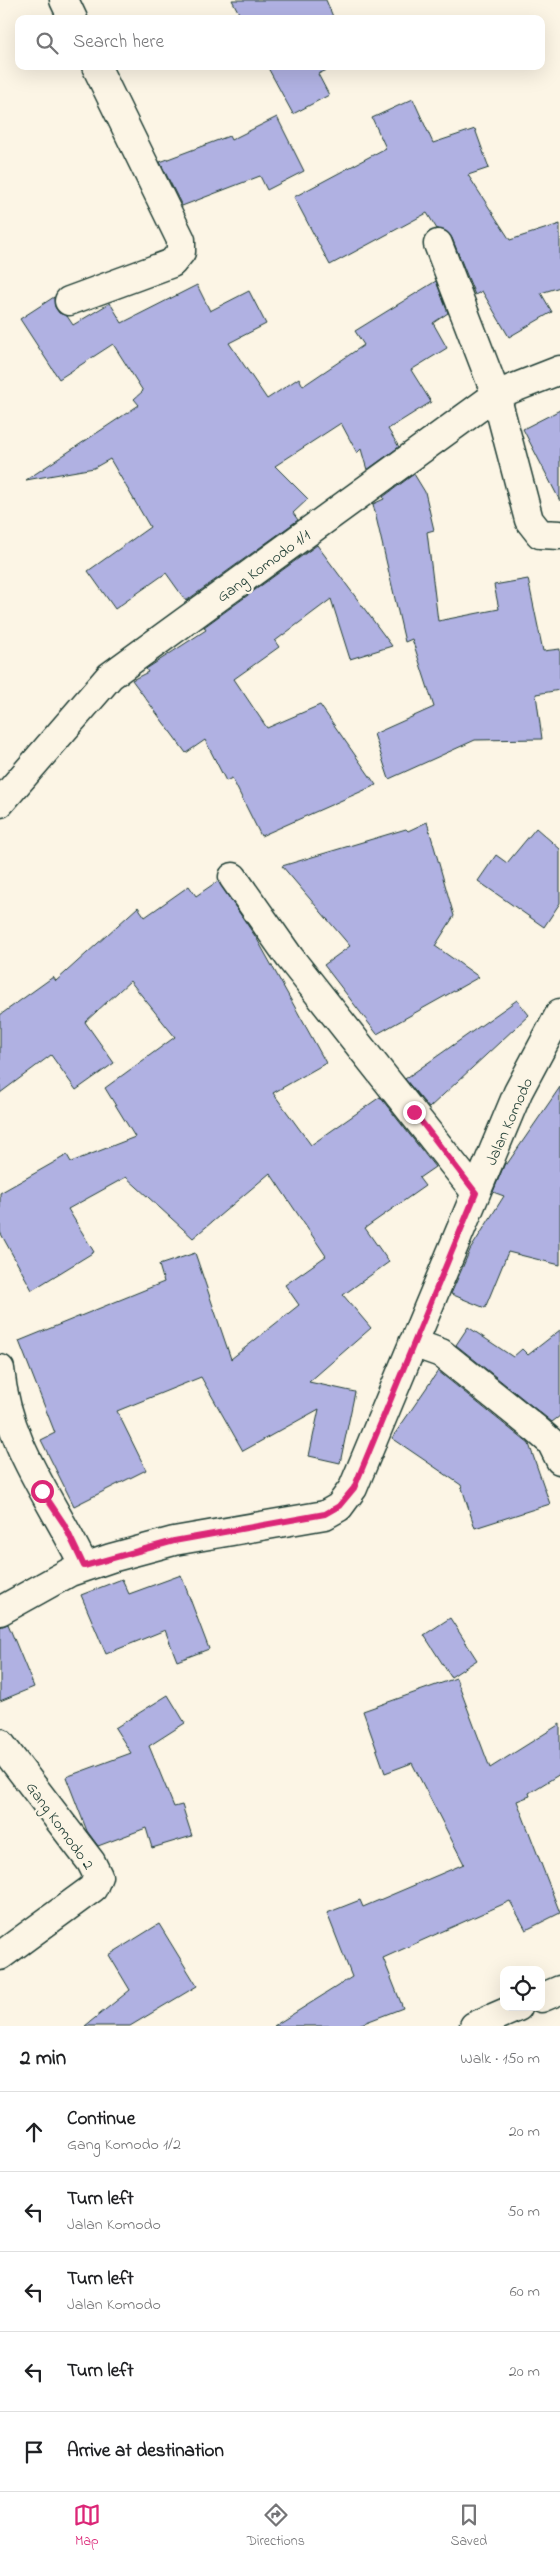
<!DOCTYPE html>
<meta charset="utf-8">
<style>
body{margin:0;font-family:"Indie Flower",sans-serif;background:#f2f2f2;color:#202124}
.controls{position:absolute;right:15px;bottom:15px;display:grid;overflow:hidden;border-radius:10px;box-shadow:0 5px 20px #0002}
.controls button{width:45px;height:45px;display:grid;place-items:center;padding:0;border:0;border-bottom:1px solid #e0e0e0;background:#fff;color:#202124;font:25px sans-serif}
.stop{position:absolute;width:15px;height:15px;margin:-11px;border:4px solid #db2777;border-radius:50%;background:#fff}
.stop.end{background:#db2777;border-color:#fff;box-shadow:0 1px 5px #0008}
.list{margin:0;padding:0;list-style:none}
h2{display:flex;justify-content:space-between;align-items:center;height:65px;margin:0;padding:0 20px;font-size:21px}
h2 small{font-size:16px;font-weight:400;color:#757577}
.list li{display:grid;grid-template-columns:32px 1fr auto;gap:15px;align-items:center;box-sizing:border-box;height:80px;padding:0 20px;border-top:1px solid #e0e0e0}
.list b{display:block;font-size:19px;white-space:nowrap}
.list p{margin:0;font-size:16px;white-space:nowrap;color:#757577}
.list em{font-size:16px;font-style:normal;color:#757577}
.icon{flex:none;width:28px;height:28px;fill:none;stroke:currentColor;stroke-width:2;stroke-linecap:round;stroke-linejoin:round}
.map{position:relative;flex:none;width:560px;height:2026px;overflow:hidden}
.search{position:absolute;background:#fff;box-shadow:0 5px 20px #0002;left:15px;right:15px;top:15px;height:55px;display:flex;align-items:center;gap:12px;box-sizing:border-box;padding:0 18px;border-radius:10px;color:#757577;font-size:19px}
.sheet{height:465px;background:#fff}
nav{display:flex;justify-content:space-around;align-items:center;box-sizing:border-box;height:70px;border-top:1px solid #e0e0e0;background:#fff;font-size:14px;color:#757577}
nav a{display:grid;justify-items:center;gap:2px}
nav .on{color:#db2777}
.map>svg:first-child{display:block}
.building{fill:#b0b1e2;stroke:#1f3d34}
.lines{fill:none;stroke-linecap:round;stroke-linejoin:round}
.minor-casing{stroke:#1f3d34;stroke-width:31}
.minor{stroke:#fcf5e5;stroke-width:28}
.route{stroke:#db2777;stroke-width:6}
.labels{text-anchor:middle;stroke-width:4.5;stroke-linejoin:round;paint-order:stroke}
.street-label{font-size:16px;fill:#1f3d34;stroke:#fcf5e5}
</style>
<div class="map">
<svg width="560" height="2026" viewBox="0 0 560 2026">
<rect width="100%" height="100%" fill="#fcf5e5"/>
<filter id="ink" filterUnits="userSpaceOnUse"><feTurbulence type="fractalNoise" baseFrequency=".02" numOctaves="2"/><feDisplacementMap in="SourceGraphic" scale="10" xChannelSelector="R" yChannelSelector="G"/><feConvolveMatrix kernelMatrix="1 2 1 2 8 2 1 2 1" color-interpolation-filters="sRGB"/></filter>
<g filter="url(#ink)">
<path class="building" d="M 232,0 L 326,0 L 334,19 L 242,19 Z
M 267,66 L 336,66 L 318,74 L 329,95 L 293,114 Z
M 413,99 L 433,143 L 475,129 L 489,168 L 468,175 L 510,240 L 560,224 L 560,287 L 541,293 L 552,312 L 509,337 L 482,291 L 475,295 L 452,238 L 447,232 L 437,229 L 427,213 L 330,265 L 294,197 L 386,148 L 372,118 Z
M 277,117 L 304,171 L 267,190 L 260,176 L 182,206 L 160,162 L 229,136 L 231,140 Z
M 436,281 L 448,313 L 433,323 L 447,348 L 411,370 L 431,402 L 388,429 L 399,447 L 367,470 L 361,449 L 357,453 L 341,423 L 275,466 L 308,499 L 293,513 L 298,520 L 186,601 L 166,573 L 115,609 L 88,571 L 150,527 L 110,459 L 94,468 L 26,480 L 139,405 L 134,399 L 143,391 L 113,344 L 59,379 L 20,319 L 54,297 L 55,307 L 59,313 L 67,316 L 73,325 L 110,303 L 122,323 L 197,285 L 210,311 L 249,291 L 266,324 L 229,343 L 267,399 L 299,378 L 303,386 L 364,345 L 355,331 Z
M 560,410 L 560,501 L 523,429 Z
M 414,474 L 425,492 L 434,530 L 427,532 L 438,621 L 499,609 L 494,585 L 528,579 L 543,651 L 560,649 L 560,690 L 536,694 L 542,739 L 475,740 L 389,779 L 374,734 L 434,707 L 412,639 L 405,642 L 373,504 L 384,499 L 383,497 Z
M 317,545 L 392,646 L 350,659 L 331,599 L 275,641 L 279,647 L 234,679 L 267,728 L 320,705 L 376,785 L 261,836 L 232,778 L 226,781 L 205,740 L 186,753 L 132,680 L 148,672 L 146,669 L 206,630 L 204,627 Z
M 427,822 L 454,916 L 435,946 L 479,977 L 377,1034 L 324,965 L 350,946 L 282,866 L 406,829 L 408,831 Z
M 536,828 L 560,849 L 560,903 L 544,927 L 478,881 L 496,855 L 507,863 Z
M 218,881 L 257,939 L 326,1063 L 273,1093 L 311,1145 L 380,1097 L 435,1167 L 419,1178 L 425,1186 L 365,1228 L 389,1262 L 343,1295 L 371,1328 L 309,1382 L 355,1392 L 340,1463 L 309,1456 L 319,1409 L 243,1451 L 201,1377 L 117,1411 L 146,1470 L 74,1506 L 41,1440 L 55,1433 L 19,1341 L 164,1282 L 159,1265 L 195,1253 L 231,1359 L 299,1305 L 285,1285 L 326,1256 L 270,1173 L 193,1238 L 126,1177 L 68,1209 L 94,1252 L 32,1290 L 0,1232 L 0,1193 L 67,1155 L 71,1162 L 135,1137 L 105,1088 L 175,1037 L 130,981 L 85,1022 L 114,1063 L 76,1090 L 51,1055 L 0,1093 L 0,1015 L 53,977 L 56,981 L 138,907 L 145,917 L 189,886 L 196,896 Z
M 517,1000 L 529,1015 L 429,1108 L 405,1079 Z
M 560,1087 L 560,1265 L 508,1252 L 485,1308 L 451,1294 L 470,1250 L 504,1196 L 493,1192 L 505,1163 L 507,1164 Z
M 468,1327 L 513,1357 L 522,1349 L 528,1355 L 560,1330 L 560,1416 L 552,1422 L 456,1345 Z
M 438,1371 L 529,1444 L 550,1504 L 475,1528 L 461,1485 L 392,1438 Z
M 181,1575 L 209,1649 L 177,1661 L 165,1630 L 106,1654 L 81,1595 L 122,1579 L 129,1594 Z
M 450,1618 L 477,1660 L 451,1677 L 424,1635 Z
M 8,1624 L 34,1687 L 0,1701 L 0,1627 Z
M 456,1678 L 490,1768 L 560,1724 L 560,1774 L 529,1793 L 530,1796 L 517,1801 L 560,1913 L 526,1930 L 510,1901 L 383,1958 L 403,2008 L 356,2026 L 274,2026 L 352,1977 L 327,1913 L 360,1900 L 363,1907 L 464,1864 L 412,1763 L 385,1773 L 363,1711 Z
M 168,1695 L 185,1723 L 149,1746 L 174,1807 L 182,1805 L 192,1836 L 152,1848 L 146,1828 L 98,1846 L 87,1831 L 66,1777 L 131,1753 L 115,1728 Z
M 159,1924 L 197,1986 L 130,2026 L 85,2026 L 130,1990 L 109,1955 Z"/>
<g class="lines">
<g class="minor-casing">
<path id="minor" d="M 64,0 L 73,19
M 438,244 L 496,395 L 529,520 L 540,534 L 560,535
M 69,301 L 172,263 L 181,252 L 181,240 L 96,66
M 0,803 L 110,676 L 496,395 L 560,370
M 233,877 L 290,958 L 476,1193
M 413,1343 L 441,1353 L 536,1429 L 551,1442 L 560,1460
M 0,1369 C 7,1446 52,1499 84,1566
M 0,1611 L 70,1572 L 111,1558 L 174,1541 L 325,1515 L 339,1507 L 353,1488 L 518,1092 L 560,1013
M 0,1743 L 91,1862 L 98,1876 L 93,1888 L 0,1956
M 541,1998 L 560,1990
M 474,2026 L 518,2007"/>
</g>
<use href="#minor" class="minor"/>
</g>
</g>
<g class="lines" filter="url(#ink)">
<path class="route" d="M 42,1491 L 64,1524 L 84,1566 L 174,1541 L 325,1514 L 339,1506 L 354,1488 L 476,1193 L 414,1112"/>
</g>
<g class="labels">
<g class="street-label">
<text transform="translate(263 565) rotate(-36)" y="6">Gang Komodo 1/1</text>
<text transform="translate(508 1121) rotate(-66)" y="6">Jalan Komodo</text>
<text transform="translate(61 1825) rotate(54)" y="6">Gang Komodo 2</text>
</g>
</g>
</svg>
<div class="controls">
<button><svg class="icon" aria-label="locate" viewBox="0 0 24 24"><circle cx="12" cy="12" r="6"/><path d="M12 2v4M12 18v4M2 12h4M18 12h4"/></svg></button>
</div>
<div class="stop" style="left:42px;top:1491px"></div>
<div class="stop end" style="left:414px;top:1112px"></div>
<div class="search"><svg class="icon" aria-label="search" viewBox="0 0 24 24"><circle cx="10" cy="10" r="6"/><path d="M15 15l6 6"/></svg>Search here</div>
</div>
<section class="sheet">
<h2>2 min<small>Walk · 150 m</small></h2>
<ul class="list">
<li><svg class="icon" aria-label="ahead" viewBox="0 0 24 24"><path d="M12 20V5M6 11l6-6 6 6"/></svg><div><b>Continue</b><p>Gang Komodo 1/2</p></div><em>20 m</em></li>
<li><svg class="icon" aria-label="left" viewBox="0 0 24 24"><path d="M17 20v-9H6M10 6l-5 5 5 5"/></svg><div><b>Turn left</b><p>Jalan Komodo</p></div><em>50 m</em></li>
<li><svg class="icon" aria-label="left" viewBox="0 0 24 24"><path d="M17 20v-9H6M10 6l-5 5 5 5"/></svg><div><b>Turn left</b><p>Jalan Komodo</p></div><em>60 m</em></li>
<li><svg class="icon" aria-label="left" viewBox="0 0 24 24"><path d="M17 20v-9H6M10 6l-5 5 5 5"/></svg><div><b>Turn left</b></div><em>20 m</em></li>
<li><svg class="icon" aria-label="arrive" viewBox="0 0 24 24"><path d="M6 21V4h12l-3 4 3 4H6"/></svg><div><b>Arrive at destination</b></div></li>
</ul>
</section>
<nav>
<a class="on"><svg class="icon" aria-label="map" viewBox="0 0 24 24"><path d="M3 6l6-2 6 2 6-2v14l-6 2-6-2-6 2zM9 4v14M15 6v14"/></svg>Map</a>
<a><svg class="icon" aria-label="directions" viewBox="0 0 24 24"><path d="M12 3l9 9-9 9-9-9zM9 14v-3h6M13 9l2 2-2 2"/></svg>Directions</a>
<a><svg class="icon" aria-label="saved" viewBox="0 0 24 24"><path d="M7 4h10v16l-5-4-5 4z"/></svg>Saved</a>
</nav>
